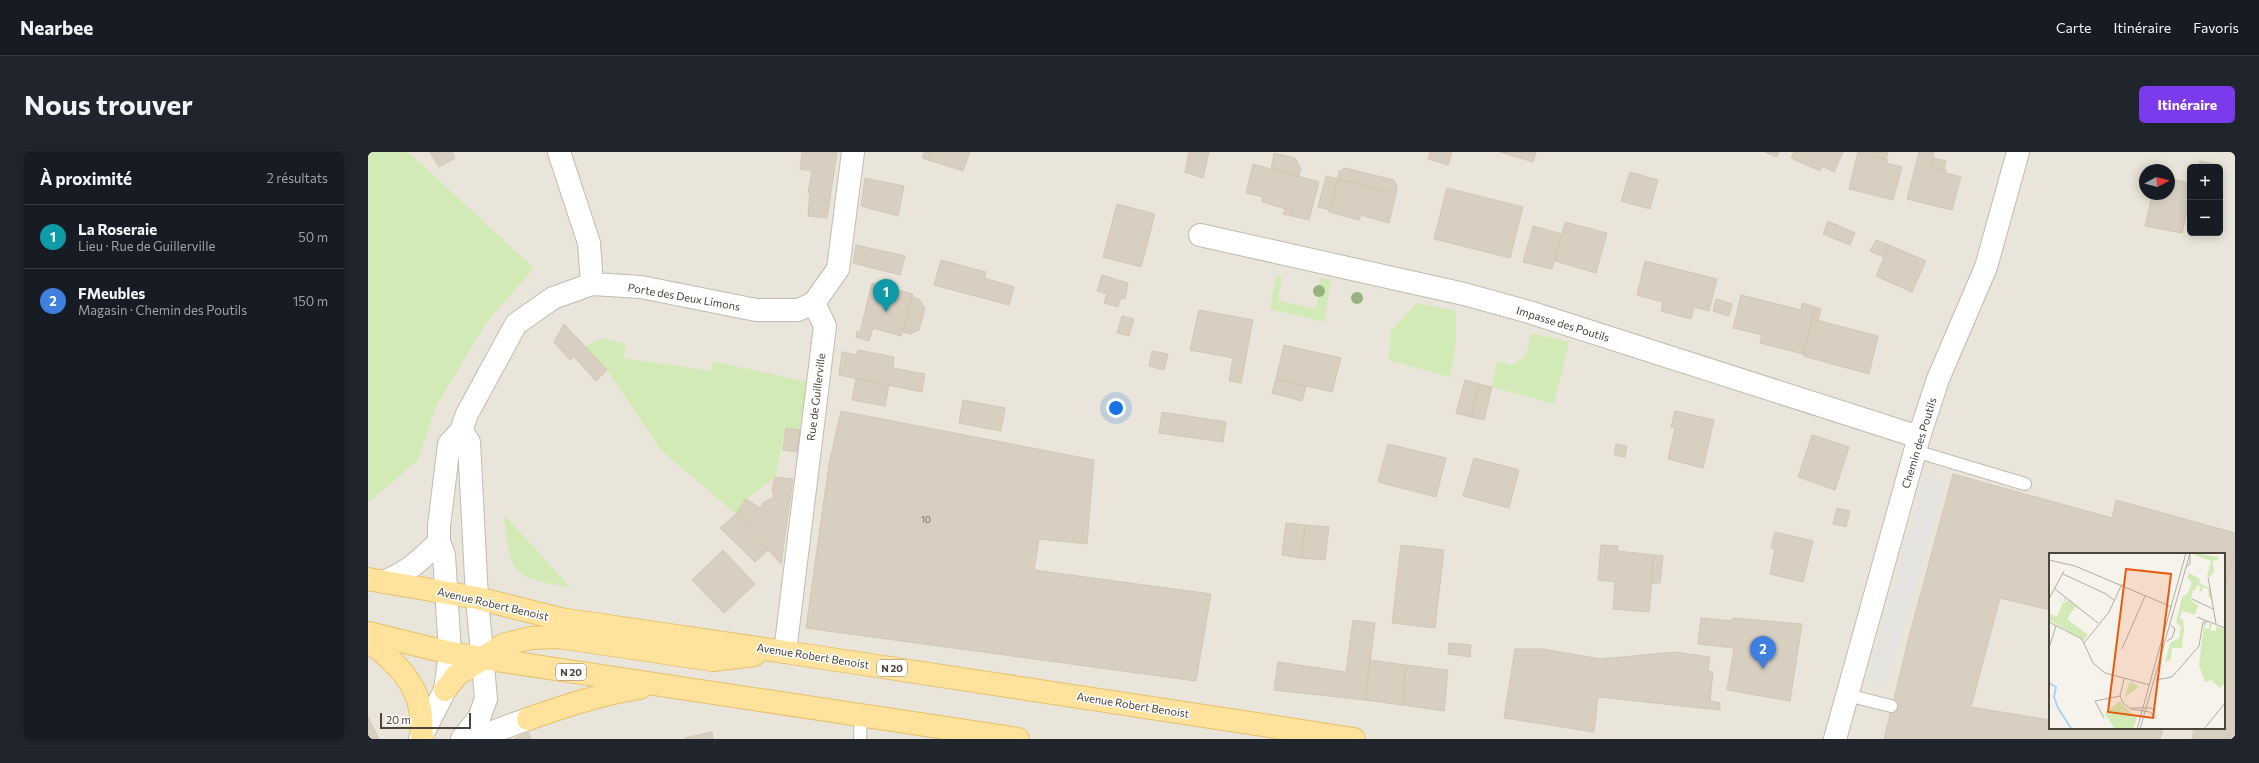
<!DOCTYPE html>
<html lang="fr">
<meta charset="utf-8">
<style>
body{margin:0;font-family:Commissioner,sans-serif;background:#20242c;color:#f1f3f6}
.controls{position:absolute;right:12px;top:12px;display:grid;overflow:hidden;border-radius:6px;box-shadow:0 2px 10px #0003}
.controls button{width:36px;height:36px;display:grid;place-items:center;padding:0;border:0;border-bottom:1px solid #363941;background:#171b24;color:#f1f3f6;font:20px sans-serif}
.compass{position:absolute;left:1771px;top:12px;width:36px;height:36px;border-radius:50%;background:#171b24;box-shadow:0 2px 10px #0003;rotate:83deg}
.scale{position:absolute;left:12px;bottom:10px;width:91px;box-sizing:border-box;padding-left:4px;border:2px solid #4b4439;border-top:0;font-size:11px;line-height:14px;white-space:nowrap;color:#4b4439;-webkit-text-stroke:3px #fff;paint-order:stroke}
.you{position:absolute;left:748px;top:256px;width:14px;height:14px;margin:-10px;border:3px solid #fff;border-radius:50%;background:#1a73e8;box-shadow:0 0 0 6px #1a73e833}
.badge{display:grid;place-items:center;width:26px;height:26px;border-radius:50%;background:#7c3aed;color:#fff;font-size:13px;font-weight:700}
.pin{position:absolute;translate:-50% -33px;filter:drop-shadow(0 1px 2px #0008)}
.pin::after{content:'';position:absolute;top:21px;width:14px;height:12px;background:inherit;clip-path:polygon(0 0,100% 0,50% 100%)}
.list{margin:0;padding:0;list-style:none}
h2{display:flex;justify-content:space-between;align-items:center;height:52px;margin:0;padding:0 16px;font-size:17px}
h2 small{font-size:13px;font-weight:400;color:#9ea1a6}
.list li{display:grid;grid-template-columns:26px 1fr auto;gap:12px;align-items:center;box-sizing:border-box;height:64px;padding:0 16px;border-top:1px solid #363941}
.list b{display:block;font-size:15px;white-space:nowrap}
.list p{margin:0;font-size:13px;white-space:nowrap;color:#9ea1a6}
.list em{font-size:13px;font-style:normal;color:#9ea1a6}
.map{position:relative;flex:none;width:1867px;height:587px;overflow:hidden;border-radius:6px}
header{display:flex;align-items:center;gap:24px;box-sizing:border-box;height:56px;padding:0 20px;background:#171b24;border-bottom:1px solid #363941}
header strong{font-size:19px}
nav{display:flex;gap:22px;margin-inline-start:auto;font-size:14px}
.intro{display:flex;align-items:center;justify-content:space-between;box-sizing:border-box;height:96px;padding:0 24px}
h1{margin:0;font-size:28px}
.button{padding:10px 18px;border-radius:6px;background:#7c3aed;color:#fff;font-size:14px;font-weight:700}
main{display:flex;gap:24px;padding:0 24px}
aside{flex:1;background:#171b24;border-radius:6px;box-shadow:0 2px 10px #0003}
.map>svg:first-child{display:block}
.residential{fill:#eae5da;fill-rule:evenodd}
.green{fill:#d2eab5}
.parking{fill:#e5e3e0}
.building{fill:#d8cfc1;stroke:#d3c7b4}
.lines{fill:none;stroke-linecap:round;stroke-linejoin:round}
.service-casing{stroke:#c2bbae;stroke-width:14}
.minor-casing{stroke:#c2bbae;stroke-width:24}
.tertiary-casing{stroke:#c2bbae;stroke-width:24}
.primary-casing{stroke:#e6c16a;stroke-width:24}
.service{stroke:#fff;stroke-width:12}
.minor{stroke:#fff;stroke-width:22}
.tertiary{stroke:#fff;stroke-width:22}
.primary{stroke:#ffe39c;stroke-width:22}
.tree{fill:#97b381}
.labels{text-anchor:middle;stroke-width:3;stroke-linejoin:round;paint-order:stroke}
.number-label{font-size:9px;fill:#6e675b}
.shield{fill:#fff;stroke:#817c74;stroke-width:1}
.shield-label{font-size:10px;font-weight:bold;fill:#4b4439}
.street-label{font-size:11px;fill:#4b4439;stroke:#fff}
.inset-river{fill:none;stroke:#a9d4f2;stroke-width:2}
.inset-road{fill:none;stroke:#b2ada4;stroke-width:1}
.view{fill:#e8590c;fill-opacity:0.15;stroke:#e8590c;stroke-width:2}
.inset-edge{fill:none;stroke:#4b4439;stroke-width:2}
</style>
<header>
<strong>Nearbee</strong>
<nav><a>Carte</a><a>Itinéraire</a><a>Favoris</a></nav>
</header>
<div class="intro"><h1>Nous trouver</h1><a class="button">Itinéraire</a></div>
<main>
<aside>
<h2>À proximité<small>2 résultats</small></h2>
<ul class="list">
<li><span class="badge" style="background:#0f9aa8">1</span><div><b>La Roseraie</b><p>Lieu · Rue de Guillerville</p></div><em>50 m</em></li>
<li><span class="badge" style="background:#3f7fe0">2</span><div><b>FMeubles</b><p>Magasin · Chemin des Poutils</p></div><em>150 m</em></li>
</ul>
</aside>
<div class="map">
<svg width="1867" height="587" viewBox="0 0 1867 587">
<rect width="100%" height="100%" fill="#f6f3ec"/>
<path class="residential" d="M 0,0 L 1867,0 L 1867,587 L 0,587 ZM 1822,15 L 1852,15 L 1852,81 L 1822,81 ZM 1777,18 L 1801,18 L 1801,42 L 1777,42 ZM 1682,402 L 1856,402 L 1856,576 L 1682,576 Z"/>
<path class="green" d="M 0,0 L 40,0 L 166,116 L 118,171 L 68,254 L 50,308 L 0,351 Z
M 908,124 L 914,125 L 910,149 L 948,157 L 952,126 L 963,128 L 956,170 L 902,157 Z
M 1049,151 L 1088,159 L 1088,192 L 1082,225 L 1021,208 L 1023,179 Z
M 1163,181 L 1201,190 L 1186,252 L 1124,235 L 1129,209 L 1144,213 L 1158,204 Z
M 235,186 L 258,192 L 255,206 L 343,219 L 345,209 L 439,230 L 432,278 L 418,276 L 407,325 L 377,348 L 368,362 L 294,299 L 239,218 L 217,195 Z
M 136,363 L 203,436 C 143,424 143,425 136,363 Z"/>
<path class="parking" d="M 1558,325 L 1577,330 L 1519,532 L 1500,527 Z"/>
<path class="building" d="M 62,0 L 84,0 L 87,6 L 71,15 Z
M 434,0 L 469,0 L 459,66 L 440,64 L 442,41 L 440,41 L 444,19 L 432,17 Z
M 556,0 L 563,0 L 560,8 L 554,6 Z
M 563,0 L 602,0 L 595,19 L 560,8 Z
M 821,0 L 841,0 L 835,26 L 817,20 Z
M 1062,0 L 1084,0 L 1080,13 L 1060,7 Z
M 1132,0 L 1168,0 L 1165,10 Z
M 1397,0 L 1411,0 L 1409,5 Z
M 1426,0 L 1475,0 L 1466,20 L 1454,14 L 1452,19 L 1423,6 Z
M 1490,0 L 1506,0 L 1505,4 L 1520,8 L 1519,11 L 1534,15 L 1525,48 L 1481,37 Z
M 1506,0 L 1520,0 L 1518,7 L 1505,4 Z
M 1551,0 L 1566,0 L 1563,14 L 1578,18 L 1578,21 L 1593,25 L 1584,58 L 1539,47 Z
M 906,1 L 927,6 L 933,17 L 931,24 L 903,17 Z
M 1565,6 L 1578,9 L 1576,18 L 1563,14 Z
M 1832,9 L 1846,12 L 1845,15 L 1831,15 Z
M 885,12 L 951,30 L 941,68 L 924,64 L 925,59 L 894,50 L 895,45 L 878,41 Z
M 977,16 L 1026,28 L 1029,34 L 1028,42 L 970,27 L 971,19 Z
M 1262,20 L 1290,28 L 1282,57 L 1253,49 Z
M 958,24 L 970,27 L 962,58 L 950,55 Z
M 497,26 L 536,34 L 530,64 L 493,54 Z
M 970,27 L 1028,42 L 1021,71 L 993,63 L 991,68 L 961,60 Z
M 1801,27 L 1822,31 L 1822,46 L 1814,81 L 1777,74 L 1783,47 L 1787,47 L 1789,42 L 1801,42 Z
M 1079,36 L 1155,55 L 1142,106 L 1066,87 Z
M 749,52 L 787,62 L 773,115 L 735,105 Z
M 917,57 L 925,59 L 924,64 L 915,62 Z
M 1460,69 L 1487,81 L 1482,93 L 1455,82 Z
M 1197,70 L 1239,81 L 1228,121 L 1187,109 Z
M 1165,74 L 1194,82 L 1184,117 L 1155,110 Z
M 1508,88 L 1521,93 L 1516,105 L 1502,99 Z
M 488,93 L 537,104 L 532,123 L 485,111 Z
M 1521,93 L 1558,109 L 1544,140 L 1508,124 Z
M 573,108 L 618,120 L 616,126 L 646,135 L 641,153 L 566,133 Z
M 1277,109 L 1349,127 L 1341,159 L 1326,155 L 1323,167 L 1293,159 L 1295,150 L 1269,143 Z
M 734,123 L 760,131 L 757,147 L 753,146 L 750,155 L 736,151 L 739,142 L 729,139 Z
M 504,131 L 545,142 L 533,184 L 505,176 L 501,189 L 488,185 L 489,179 L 492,180 Z
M 1373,143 L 1433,158 L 1434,151 L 1447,155 L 1435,202 L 1392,191 L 1394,183 L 1365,176 Z
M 544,145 L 551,147 L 557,156 L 551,178 L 542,182 L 535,180 Z
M 1348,147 L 1364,152 L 1361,164 L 1345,159 Z
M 1447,155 L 1453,157 L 1450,169 L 1444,167 Z
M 831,158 L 885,168 L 873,231 L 861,229 L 865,206 L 822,198 Z
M 754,164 L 766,167 L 761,184 L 749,181 Z
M 1444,167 L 1510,184 L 1501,222 L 1435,204 Z
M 196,172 L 239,218 L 228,229 L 206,205 L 202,208 L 186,190 Z
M 916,193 L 973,206 L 964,240 L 908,227 Z
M 490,198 L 526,205 L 525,216 L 557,222 L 554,240 L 471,223 L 474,200 L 489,203 Z
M 784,199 L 800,202 L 796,218 L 781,214 Z
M 488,226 L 521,233 L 517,254 L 484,248 Z
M 908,227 L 938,234 L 934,249 L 904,241 Z
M 1097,228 L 1111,232 L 1103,265 L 1088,261 Z
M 1111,232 L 1124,235 L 1116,268 L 1103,265 Z
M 595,248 L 637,256 L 633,279 L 591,271 Z
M 473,259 L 726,308 L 719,392 L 671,387 L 666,418 L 843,442 L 828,529 L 438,476 L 461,312 Z
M 1307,259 L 1346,268 L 1335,316 L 1300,307 L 1307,276 L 1303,275 Z
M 794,260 L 858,270 L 855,290 L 791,281 Z
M 418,276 L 432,278 L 429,300 L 415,298 Z
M 1444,283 L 1481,295 L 1467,338 L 1430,325 Z
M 1020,292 L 1078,306 L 1068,345 L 1010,330 Z
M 1248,292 L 1259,294 L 1257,305 L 1246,303 Z
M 1106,306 L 1151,318 L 1141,356 L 1095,344 Z
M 1585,322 L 1744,366 L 1748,348 L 1867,381 L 1867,400 L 1856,438 L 1856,402 L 1682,402 L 1682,458 L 1632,446 L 1603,555 L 1682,568 L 1682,576 L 1795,576 L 1792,587 L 1516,587 L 1542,481 Z
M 407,325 L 425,327 L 413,412 L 368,362 L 378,347 L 392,356 L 396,350 L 406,345 L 404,338 Z
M 1469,356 L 1482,359 L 1478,375 L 1465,372 Z
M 368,362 L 400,398 L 387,410 L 352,376 Z
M 918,371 L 937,373 L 933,406 L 914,403 Z
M 937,373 L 961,375 L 957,408 L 933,406 Z
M 1407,380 L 1445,389 L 1435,430 L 1402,422 L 1407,397 L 1403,396 Z
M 1033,393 L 1076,398 L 1067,476 L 1024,471 Z
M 1233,393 L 1250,394 L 1249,399 L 1286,403 L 1281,460 L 1245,457 L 1247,430 L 1230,428 Z
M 355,398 L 387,432 L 356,461 L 324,428 Z
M 1867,400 L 1867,587 L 1824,587 L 1826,576 L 1856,576 L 1856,438 Z
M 1286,403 L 1295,404 L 1292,431 L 1283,431 Z
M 1333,466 L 1364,469 L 1365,466 L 1434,472 L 1422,549 L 1359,538 L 1366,496 L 1330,492 Z
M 985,468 L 1007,471 L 997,548 L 906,538 L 910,510 L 978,520 Z
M 1081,491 L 1103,493 L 1102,505 L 1080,502 Z
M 1147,497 L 1175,497 L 1233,507 L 1307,500 L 1342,505 L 1340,519 L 1345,520 L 1342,549 L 1352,551 L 1352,558 L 1230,545 L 1226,580 L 1136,566 Z
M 1002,508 L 1038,513 L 1035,553 L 997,548 Z
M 1038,513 L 1080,518 L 1076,559 L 1035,553 Z
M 0,565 L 11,587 L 0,587 Z
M 344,580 L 345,587 L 317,587 L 317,586 Z
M 161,581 L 163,587 L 146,587 L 154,583 Z"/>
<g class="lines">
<g class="service-casing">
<path id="service" d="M 1547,299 L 1657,332
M 1479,543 L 1523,554
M 492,587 L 493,563"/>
</g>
<g class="minor-casing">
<path id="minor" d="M 191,0 L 221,91 L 224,132
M 832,83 L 1096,142 L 1161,160 L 1551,285
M 446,151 L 470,117 L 485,0
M 93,279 L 101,290 L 109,446
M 16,430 C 42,419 51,409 71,390
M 417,500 L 457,174 L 446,151
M 77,538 L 82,501 L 76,403 L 71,390 L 71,374 L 81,292 L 93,279 L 99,262 L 148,172 L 185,146 L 224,132 L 273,135 L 388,158 L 430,158 L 446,151
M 1467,587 L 1551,285 L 1570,227 L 1618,115 L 1650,0"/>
</g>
<g class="tertiary-casing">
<path id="tertiary" d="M 52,587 L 77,538
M 94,587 L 111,566 L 118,547 L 109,446
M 105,587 L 160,567"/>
</g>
<g class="primary-casing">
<path id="primary" d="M 0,427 L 109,446 L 192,467 L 417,500 L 986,587
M 0,481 L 82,501 L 650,587
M 0,489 C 22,505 48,529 52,557 C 54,566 53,576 54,585
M 77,538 L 88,524 L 135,493 L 162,486 L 191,485 L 345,508 L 386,503
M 160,567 C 197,554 233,542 272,536"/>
</g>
<use href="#service" class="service"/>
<use href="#minor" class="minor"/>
<use href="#tertiary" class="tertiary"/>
<use href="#primary" class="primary"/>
</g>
<g class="tree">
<circle cx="951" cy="139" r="6"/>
<circle cx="989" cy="146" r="6"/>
</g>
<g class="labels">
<g class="number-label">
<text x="558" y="371">10</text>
</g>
<g class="shield">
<rect x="509" y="508" width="30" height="16" rx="3"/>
<rect x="188" y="512" width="30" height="16" rx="3"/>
</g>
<g class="shield-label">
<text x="524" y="520">N 20</text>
<text x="203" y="524">N 20</text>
</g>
<g class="street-label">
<text transform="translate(316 145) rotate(10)" y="4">Porte des Deux Limons</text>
<text transform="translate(1195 172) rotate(17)" y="4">Impasse des Poutils</text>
<text transform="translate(448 245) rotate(-83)" y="4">Rue de Guillerville</text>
<text transform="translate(1551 291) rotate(-73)" y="4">Chemin des Poutils</text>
<text transform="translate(125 452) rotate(13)" y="4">Avenue Robert Benoist</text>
<text transform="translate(445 504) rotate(9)" y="4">Avenue Robert Benoist</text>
<text transform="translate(765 553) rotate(9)" y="4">Avenue Robert Benoist</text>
</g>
</g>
<g transform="translate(1681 401)">
<rect width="176" height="176" fill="#f6f3ec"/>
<path d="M 146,0 L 170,4 L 168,8 L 164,7 L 165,18 L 161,24 L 158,23 L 162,8 L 145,2 ZM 140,20 L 151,26 L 150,30 L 162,36 L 163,46 L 160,45 L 159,36 L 154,34 L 153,38 L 150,38 L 152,33 L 148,32 L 146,37 L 144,37 L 142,48 L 149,52 L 146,62 L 133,58 L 131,65 L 134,67 L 135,77 L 133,95 L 123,95 L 122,107 L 116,109 L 121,90 L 130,85 L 132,74 L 127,69 L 133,44 L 139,40 L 143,29 L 138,25 ZM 15,44 L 18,46 L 16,49 L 20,47 L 32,57 L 26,54 L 18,66 L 39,82 L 35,87 L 0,67 L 0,60 L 8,64 L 14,50 L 9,47 L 16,50 ZM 155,70 L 158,70 L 155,75 L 160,76 L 160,70 L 163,71 L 161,77 L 167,78 L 167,73 L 176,76 L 176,129 L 171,135 L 162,127 L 156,129 L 150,112 ZM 81,128 L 90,134 L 76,144 L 76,143 ZM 70,148 L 88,165 L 84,176 L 66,176 L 56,161 Z" fill="#d2eab5"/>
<path class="inset-river" d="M 0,130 L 7,134 L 5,144 L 9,155 L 22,175"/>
<path class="inset-road" d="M 0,7 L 26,13 L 123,54M 137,14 L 141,11 L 141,1M 14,21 L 57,41 L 66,48M 159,24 L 167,71M 6,36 L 49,70M 0,46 L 15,18M 143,46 L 164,56M 148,64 L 176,75M 0,69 L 33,86 L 44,110 L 56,120 L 101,132M 118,88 L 123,85 L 126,76 L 122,72M 35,90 L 60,59 L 73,31M 0,95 L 7,73M 73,96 L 96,43M 75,126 L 71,143 L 74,150 L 82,156 L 101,159 L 108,165M 107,127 L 123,124 L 150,93 L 154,69 L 158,69M 82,155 L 102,155 L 106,158M 55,165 L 46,148 L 71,143M 88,176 L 137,0M 91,176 L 141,0M 155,176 L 176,150"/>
<path class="view" d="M 77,16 L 122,21 L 104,165 L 59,159 Z"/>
<rect width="176" height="176" class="inset-edge"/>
</g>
</svg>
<div class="controls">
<button>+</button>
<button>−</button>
</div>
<svg class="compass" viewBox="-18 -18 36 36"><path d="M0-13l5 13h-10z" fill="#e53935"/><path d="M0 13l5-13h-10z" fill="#9ea1a6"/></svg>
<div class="scale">20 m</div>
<div class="you"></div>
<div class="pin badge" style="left:518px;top:160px;background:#0f9aa8">1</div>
<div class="pin badge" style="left:1395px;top:517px;background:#3f7fe0">2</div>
</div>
</main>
